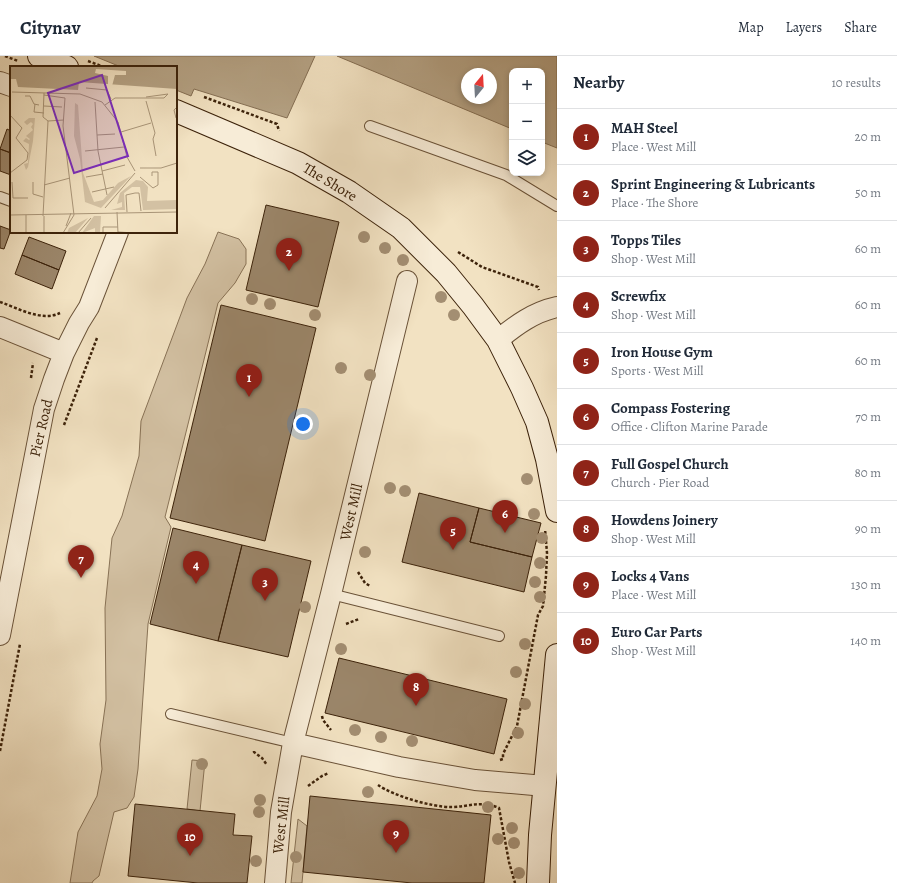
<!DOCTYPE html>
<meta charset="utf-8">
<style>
body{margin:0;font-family:Alegreya,serif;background:#f6f6f7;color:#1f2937}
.controls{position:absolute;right:12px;top:12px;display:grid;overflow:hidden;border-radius:8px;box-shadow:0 2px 6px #0003}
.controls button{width:36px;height:36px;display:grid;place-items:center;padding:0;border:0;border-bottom:1px solid #e0e1e3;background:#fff;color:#1f2937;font:20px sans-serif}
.compass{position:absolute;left:461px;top:12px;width:36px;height:36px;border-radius:50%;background:#fff;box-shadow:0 2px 6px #0003;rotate:18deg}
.you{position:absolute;left:303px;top:368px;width:14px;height:14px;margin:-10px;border:3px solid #fff;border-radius:50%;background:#1a73e8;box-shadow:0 0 0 6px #1a73e833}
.badge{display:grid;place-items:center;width:26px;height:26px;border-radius:50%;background:#8f2418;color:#fff;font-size:13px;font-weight:700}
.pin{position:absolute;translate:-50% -33px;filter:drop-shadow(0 1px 2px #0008)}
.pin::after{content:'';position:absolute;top:21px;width:14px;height:12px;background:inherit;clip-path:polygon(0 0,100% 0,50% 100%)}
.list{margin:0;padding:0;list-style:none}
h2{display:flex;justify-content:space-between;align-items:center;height:52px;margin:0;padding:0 16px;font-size:17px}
h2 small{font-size:13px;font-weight:400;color:#747a83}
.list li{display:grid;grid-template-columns:26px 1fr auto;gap:12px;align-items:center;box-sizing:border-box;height:56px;padding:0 16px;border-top:1px solid #e0e1e3}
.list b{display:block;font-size:15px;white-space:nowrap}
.list p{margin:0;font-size:13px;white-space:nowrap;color:#747a83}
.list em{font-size:13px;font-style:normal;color:#747a83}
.icon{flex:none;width:22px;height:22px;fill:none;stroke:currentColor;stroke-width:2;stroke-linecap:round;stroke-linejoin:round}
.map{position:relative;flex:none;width:557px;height:827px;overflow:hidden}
header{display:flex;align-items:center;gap:24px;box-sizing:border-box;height:56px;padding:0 20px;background:#fff;border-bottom:1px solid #e0e1e3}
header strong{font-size:19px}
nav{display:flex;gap:22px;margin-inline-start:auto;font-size:14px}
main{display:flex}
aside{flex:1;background:#fff}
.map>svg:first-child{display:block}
.green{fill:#d3c1a3;stroke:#887256}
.water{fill:#b4a183;stroke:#846e53;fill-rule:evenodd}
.building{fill:#9b866a;stroke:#3c220a}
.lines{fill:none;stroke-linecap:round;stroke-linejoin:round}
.lane-casing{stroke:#6a5238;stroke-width:12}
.street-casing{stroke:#6a5238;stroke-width:22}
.secondary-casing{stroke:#3c220a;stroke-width:24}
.path{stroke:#3c220a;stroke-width:2.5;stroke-dasharray:3 2;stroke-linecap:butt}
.lane{stroke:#f7ecd7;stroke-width:10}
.street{stroke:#f7ecd7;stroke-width:20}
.secondary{stroke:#f7ecd7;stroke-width:22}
.tree{fill:#a38e72}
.labels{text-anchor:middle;stroke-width:3;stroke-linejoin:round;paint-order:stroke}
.street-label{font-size:15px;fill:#3c220a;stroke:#f7ecd7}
.inset-road{fill:none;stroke:#a99578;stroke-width:1}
.view{fill:#7b2cbf;fill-opacity:0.15;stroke:#7b2cbf;stroke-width:2}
.inset-edge{fill:none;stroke:#3c220a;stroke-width:2}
</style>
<header>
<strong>Citynav</strong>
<nav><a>Map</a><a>Layers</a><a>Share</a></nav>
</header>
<main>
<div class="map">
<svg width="557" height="827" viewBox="0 0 557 827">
<rect width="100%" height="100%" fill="#f2e2c2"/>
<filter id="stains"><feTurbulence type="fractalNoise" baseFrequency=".005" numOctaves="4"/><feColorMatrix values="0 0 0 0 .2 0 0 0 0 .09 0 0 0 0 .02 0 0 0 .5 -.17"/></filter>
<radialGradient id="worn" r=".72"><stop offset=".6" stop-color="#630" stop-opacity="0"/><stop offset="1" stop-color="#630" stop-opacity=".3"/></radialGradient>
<path class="green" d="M 218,176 L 239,183 L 246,193 L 246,208 L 235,227 L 218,247 L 165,461 L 171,471 L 148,568 L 138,713 L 134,741 L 127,752 L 114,756 L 99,820 L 93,825 L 92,827 L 70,827 L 78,776 L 97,740 L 102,713 L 100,688 L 106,644 L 105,552 L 112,482 L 122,460 L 139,400 L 141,365 L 187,242 L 205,208 Z
M 192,704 L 205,705 L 200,755 L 187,753 Z
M 298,763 L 307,770 L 302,827 L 291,827 Z"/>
<path class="water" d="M 94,0 L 315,0 L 287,62 L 194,33 L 191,40 L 176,34 L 176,11 L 121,11 Z
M 337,0 L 557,0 L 557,92 L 542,86 L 542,15 L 512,15 L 512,73 ZM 467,18 L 491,18 L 491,42 L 467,42 Z"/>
<path class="building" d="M 7,73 L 11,75 L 11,97 L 0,93 Z
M 0,93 L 11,97 L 11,119 L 0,115 Z
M 266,149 L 339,166 L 318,251 L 246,234 Z
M 0,170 L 11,174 L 4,193 L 0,192 Z
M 29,181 L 66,195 L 59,214 L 22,199 Z
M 22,199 L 59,214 L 52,233 L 15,218 Z
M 221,249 L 316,272 L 265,485 L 170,462 Z
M 419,437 L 479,452 L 470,486 L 532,501 L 524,536 L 402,506 Z
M 479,452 L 541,467 L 532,501 L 470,486 Z
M 173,472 L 242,489 L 218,585 L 150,568 Z
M 242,489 L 311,505 L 288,601 L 218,585 Z
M 339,602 L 507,643 L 494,698 L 325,657 Z
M 310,740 L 491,759 L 484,827 L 412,827 L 303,816 Z
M 135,748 L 235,758 L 233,779 L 252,780 L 247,827 L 198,827 L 128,820 Z"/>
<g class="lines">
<g class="lane-casing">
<path id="lane" d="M 370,70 L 506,119 L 557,150
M 0,141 L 11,145
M 331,538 L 499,580
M 171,658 L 293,687"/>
</g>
<g class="street-casing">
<path id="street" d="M 0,26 L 11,30
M 0,271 L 64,297
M 498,284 C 516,269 534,256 557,251
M 0,579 L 44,353 L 54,323 L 64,297 L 79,267 L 89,251 L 118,176
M 293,687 L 399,711 L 475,724 L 545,730
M 275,827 L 281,756 L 293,687 L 331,538 L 407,225"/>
</g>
<g class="secondary-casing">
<path id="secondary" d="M 39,0 L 67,11
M 176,55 L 298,107 L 349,136 L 401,172 L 446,217 L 473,250 L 498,284 L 522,332 L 537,366 L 547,403 L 557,455
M 538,827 L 540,779 L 557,599"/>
</g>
<path class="path" d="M 5,0 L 18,5
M 88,5 L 104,11
M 204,41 L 277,68 L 279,75
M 458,196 L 482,211 L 538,231 L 539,234
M 0,246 C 18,252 41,266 60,257
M 31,322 L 33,307
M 64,369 L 97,282
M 358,516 L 365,527 L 370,530
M 346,568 L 359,563
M 322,660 L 323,664 L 331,674
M 0,695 L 20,588
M 254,695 L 254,696 L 262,702 L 267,709
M 500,704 L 503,703 L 503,698 L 517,670 L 538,559 L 543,550 L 546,520 L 547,497 L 545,473
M 378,729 C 394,740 431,751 451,751 C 469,751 481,744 499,752 L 509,806 L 515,827
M 308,730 L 322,720 L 329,717"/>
<use href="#lane" class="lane"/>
<use href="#street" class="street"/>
<use href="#secondary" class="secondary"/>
</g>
<g class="tree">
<circle cx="364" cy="181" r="6"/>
<circle cx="385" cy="192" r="6"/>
<circle cx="403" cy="204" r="6"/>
<circle cx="441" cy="241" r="6"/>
<circle cx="252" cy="243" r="6"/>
<circle cx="270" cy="248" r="6"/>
<circle cx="315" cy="259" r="6"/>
<circle cx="454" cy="259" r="6"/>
<circle cx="341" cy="312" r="6"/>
<circle cx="370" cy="319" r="6"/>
<circle cx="527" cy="423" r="6"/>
<circle cx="390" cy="432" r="6"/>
<circle cx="405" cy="435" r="6"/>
<circle cx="534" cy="458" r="6"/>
<circle cx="542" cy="482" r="6"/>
<circle cx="365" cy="496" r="6"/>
<circle cx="540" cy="507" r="6"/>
<circle cx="535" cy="526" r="6"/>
<circle cx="540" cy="541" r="6"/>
<circle cx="305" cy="551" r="6"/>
<circle cx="525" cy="588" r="6"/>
<circle cx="341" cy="593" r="6"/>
<circle cx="516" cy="616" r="6"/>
<circle cx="525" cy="648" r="6"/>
<circle cx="355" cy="674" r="6"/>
<circle cx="518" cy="677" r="6"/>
<circle cx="381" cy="681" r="6"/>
<circle cx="412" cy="685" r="6"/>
<circle cx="202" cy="708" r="6"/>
<circle cx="368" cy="736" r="6"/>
<circle cx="260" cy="744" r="6"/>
<circle cx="488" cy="751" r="6"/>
<circle cx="259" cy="756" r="6"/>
<circle cx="512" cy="772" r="6"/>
<circle cx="498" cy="783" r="6"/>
<circle cx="514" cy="787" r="6"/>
<circle cx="296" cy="801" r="6"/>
<circle cx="256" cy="805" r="6"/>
<circle cx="519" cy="817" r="6"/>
</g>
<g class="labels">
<g class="street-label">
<text transform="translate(330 126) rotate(31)" y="5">The Shore</text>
<text transform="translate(41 372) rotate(-77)" y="5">Pier Road</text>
<text transform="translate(351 456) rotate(-77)" y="5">West Mill</text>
<text transform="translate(281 769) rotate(-83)" y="5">West Mill</text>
</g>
</g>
<g transform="translate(10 10)">
<rect width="167" height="167" fill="#f2e2c2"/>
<path d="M 65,37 L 68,39 L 73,107 L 84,136 L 93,134 L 108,117 L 121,110 L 91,142 L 75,136 L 70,93 L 64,70 ZM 19,52 L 25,52 L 23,75 L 18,101 L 16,104 L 14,98 L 18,97 L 19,78 L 13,75 L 16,72 L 19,74 L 20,73 L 16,70 L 23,64 L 21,61 L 23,58 L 21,56 L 17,59 L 14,56 ZM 126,114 L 133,115 L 138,121 L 137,135 L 167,134 L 167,143 L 133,144 L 130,121 L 122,121 L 114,127 L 115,144 L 101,144 L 112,141 L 112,136 L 107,138 L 110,127 ZM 84,150 L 91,150 L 90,167 L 85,167 L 85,162 L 72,167 ZM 78,152 L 65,167 L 57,167 L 59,162 Z" fill="#d3c1a3"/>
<path d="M 0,0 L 167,0 L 167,23 L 69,16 L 68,24 L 8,21 L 6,13 L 0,13 Z" fill="#b4a183"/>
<path d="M 86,3 L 116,5 L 116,9 L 105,9 L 102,20 L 98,19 L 98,10 L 85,7 Z" fill="#f2e2c2"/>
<path class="inset-road" d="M 76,22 L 97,24 L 101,33M 2,26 L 70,28 L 92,36 L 108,56 L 117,91 L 125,105M 34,27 L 33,51 L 38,55M 34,29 L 55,32 L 53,60 L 64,149M 15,30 L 20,30 L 24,38 L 29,39M 136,31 L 158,28M 136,35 L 145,67 L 143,73 L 146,90M 85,36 L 88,85 L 97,129M 25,38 L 24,46 L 34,47M 95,39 L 105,32 L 154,32 L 158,28M 34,40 L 52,41M 0,49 L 12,62 L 6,72 L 18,87 L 17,94 L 0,107M 166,52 L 164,44 L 167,41M 38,55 L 54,54M 111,66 L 141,57M 87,69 L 105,68M 75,85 L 114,81M 130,102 L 151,102 L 167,97M 92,105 L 115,99M 142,110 L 142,106 L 148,106 L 148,119 L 143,122M 76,111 L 93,108M 130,111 L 143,122M 2,116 L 3,132 L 18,132M 23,116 L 23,128 L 33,131M 34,119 L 60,112M 82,126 L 104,121M 95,142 L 125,107M 107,146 L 108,167M 117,146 L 116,129 L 125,127 L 129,127 L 131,145M 0,149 L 167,146M 16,149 L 16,167M 33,150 L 38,55M 34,150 L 34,167M 56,160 L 61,147M 93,166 L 93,161 L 108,161M 108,166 L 125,167M 53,167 L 64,149M 68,167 L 81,152"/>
<path class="view" d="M 92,9 L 118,90 L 64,107 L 38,27 Z"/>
<rect width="167" height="167" class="inset-edge"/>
</g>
<rect width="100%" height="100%" filter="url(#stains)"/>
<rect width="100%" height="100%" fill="url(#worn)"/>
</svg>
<div class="controls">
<button>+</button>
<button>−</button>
<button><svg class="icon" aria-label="layers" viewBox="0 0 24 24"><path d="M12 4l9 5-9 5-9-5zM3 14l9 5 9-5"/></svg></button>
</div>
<svg class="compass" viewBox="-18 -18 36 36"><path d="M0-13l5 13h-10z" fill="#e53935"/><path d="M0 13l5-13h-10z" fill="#747a83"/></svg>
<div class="you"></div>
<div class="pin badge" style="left:249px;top:341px">1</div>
<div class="pin badge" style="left:289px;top:215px">2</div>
<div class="pin badge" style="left:265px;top:545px">3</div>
<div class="pin badge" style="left:196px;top:528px">4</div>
<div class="pin badge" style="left:453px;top:494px">5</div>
<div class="pin badge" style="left:505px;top:477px">6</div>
<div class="pin badge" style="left:81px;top:522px">7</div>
<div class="pin badge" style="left:416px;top:650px">8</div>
<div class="pin badge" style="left:396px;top:797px">9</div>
<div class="pin badge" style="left:190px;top:800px">10</div>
</div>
<aside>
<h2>Nearby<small>10 results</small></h2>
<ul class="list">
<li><span class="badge">1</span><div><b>MAH Steel</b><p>Place · West Mill</p></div><em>20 m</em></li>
<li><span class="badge">2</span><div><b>Sprint Engineering &amp; Lubricants</b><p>Place · The Shore</p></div><em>50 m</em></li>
<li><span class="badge">3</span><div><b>Topps Tiles</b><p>Shop · West Mill</p></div><em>60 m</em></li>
<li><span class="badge">4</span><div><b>Screwfix</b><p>Shop · West Mill</p></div><em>60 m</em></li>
<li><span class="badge">5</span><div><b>Iron House Gym</b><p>Sports · West Mill</p></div><em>60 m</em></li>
<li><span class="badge">6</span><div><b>Compass Fostering</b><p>Office · Clifton Marine Parade</p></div><em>70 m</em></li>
<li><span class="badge">7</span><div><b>Full Gospel Church</b><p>Church · Pier Road</p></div><em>80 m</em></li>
<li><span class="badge">8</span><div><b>Howdens Joinery</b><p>Shop · West Mill</p></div><em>90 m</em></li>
<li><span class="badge">9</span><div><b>Locks 4 Vans</b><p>Place · West Mill</p></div><em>130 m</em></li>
<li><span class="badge">10</span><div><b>Euro Car Parts</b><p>Shop · West Mill</p></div><em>140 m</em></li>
</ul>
</aside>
</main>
